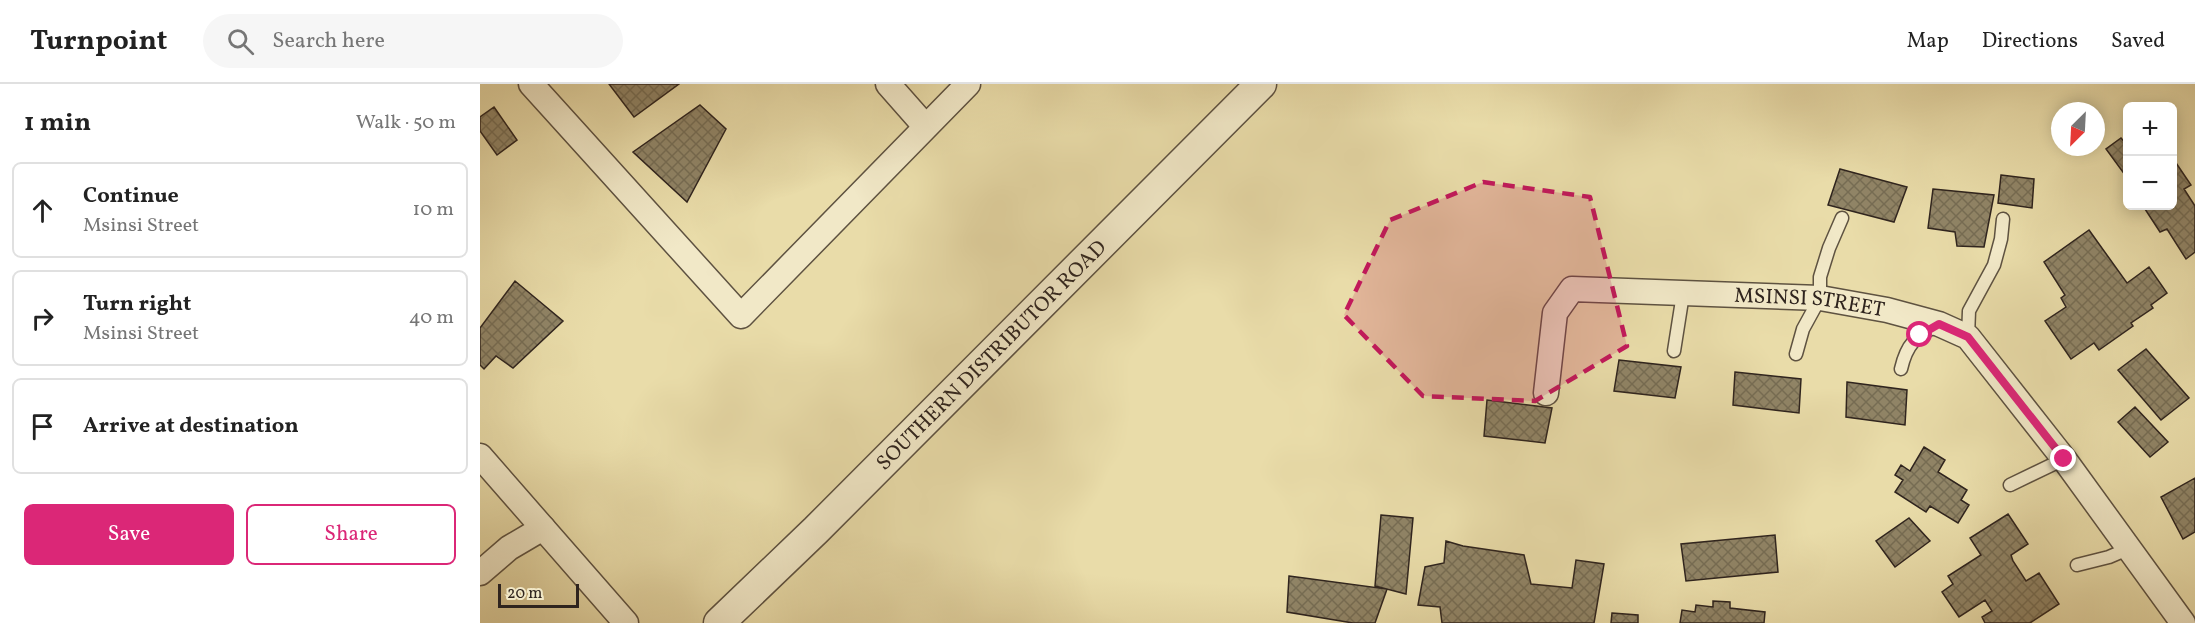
<!DOCTYPE html>
<meta charset="utf-8">
<style>
body{margin:0;font-family:Vollkorn,serif;background:#f6f6f6;color:#222}
.controls{position:absolute;right:18px;top:18px;display:grid;overflow:hidden;border-radius:9px;box-shadow:0 3px 15px #0003}
.controls button{width:54px;height:54px;display:grid;place-items:center;padding:0;border:0;border-bottom:2px solid #e0e0e0;background:#fff;color:#222;font:30px sans-serif}
.compass{position:absolute;left:1571px;top:18px;width:54px;height:54px;border-radius:50%;background:#fff;box-shadow:0 3px 15px #0003;rotate:204deg}
.scale{position:absolute;left:18px;bottom:15px;width:81px;box-sizing:border-box;padding-left:6px;border:3px solid #2f241e;border-top:0;font-size:16px;line-height:21px;white-space:nowrap;color:#2f241e;-webkit-text-stroke:4px #f1e8c7;paint-order:stroke}
.stop{position:absolute;width:18px;height:18px;margin:-14px;border:4px solid #db2777;border-radius:50%;background:#fff}
.stop.end{background:#db2777;border-color:#fff;box-shadow:0 2px 6px #0008}
.list{margin:0;padding:0;list-style:none}
h2{display:flex;justify-content:space-between;align-items:center;height:78px;margin:0;padding:0 24px;font-size:26px}
h2 small{font-size:20px;font-weight:400;color:#767676}
.list li{display:grid;grid-template-columns:39px 1fr auto;gap:18px;align-items:center;box-sizing:border-box;height:96px;margin:0 12px 12px;padding:0 12px;border:2px solid #e0e0e0;border-radius:9px}
.list b{display:block;font-size:22px;white-space:nowrap}
.list p{margin:0;font-size:20px;white-space:nowrap;color:#767676}
.list em{font-size:20px;font-style:normal;color:#767676}
.actions{display:flex;gap:12px;padding:18px 24px}
.actions a{flex:1;padding:14px 0;border:2px solid #db2777;border-radius:9px;text-align:center;font-size:21px;color:#db2777}
.actions .main{background:#db2777;color:#fff}
.icon{flex:none;width:33px;height:33px;fill:none;stroke:currentColor;stroke-width:2;stroke-linecap:round;stroke-linejoin:round}
.map{position:relative;flex:none;width:1715px;height:539px;overflow:hidden}
header{display:flex;align-items:center;gap:36px;box-sizing:border-box;height:84px;padding:0 30px;background:#fff;border-bottom:2px solid #e0e0e0}
header strong{font-size:28px}
nav{display:flex;gap:33px;margin-inline-start:auto;font-size:21px}
.search{width:420px;height:54px;background:#f6f6f6;display:flex;align-items:center;gap:15px;box-sizing:border-box;padding:0 21px;border-radius:33px;color:#767676;font-size:22px}
main{display:flex}
aside{flex:1;background:#fff}
.map>svg:first-child{display:block}
.building{fill:url(#building-cross-hatch);stroke:#2f241e;stroke-width:1.5}
.lines{fill:none;stroke-linecap:round;stroke-linejoin:round}
.service-casing{stroke:#5e5241;stroke-width:15}
.minor-casing{stroke:#5e5241;stroke-width:27}
.tertiary-casing{stroke:#5e5241;stroke-width:33}
.service{stroke:#f1e8c7;stroke-width:12}
.minor{stroke:#f1e8c7;stroke-width:24}
.tertiary{stroke:#f1e8c7;stroke-width:30}
.route{stroke:#db2777;stroke-width:8}
.marked{fill:#c2185b;fill-opacity:0.2;stroke:#c2185b;stroke-width:4.5;stroke-dasharray:12 8;stroke-linejoin:round}
.labels{text-anchor:middle;stroke-width:5;stroke-linejoin:round;paint-order:stroke}
.street-label{font-size:21px;fill:#2f241e;stroke:#f1e8c7}
</style>
<header>
<strong>Turnpoint</strong>
<div class="search"><svg class="icon" aria-label="search" viewBox="0 0 24 24"><circle cx="10" cy="10" r="6"/><path d="M15 15l6 6"/></svg>Search here</div>
<nav><a>Map</a><a>Directions</a><a>Saved</a></nav>
</header>
<main>
<aside>
<h2>1 min<small>Walk · 50 m</small></h2>
<ul class="list">
<li><svg class="icon" aria-label="ahead" viewBox="0 0 24 24"><path d="M12 20V5M6 11l6-6 6 6"/></svg><div><b>Continue</b><p>Msinsi Street</p></div><em>10 m</em></li>
<li><svg class="icon" aria-label="right" viewBox="0 0 24 24"><path d="M7 20v-9h11M14 6l5 5-5 5"/></svg><div><b>Turn right</b><p>Msinsi Street</p></div><em>40 m</em></li>
<li><svg class="icon" aria-label="arrive" viewBox="0 0 24 24"><path d="M6 21V4h12l-3 4 3 4H6"/></svg><div><b>Arrive at destination</b></div></li>
</ul>
<div class="actions"><a class="main">Save</a><a>Share</a></div>
</aside>
<div class="map">
<svg width="1715" height="539" viewBox="0 0 1715 539">
<defs>
<pattern id="building-cross-hatch" width="8" height="8" patternUnits="userSpaceOnUse" patternTransform="scale(1.5)"><rect width="8" height="8" fill="#908466"/><path d="M0 0l8 8M0 8l8-8" fill="none" stroke="#766c53"/></pattern>
</defs>
<rect width="100%" height="100%" fill="#e9dca9"/>
<filter id="stains"><feTurbulence type="fractalNoise" baseFrequency=".00333" numOctaves="4"/><feColorMatrix values="0 0 0 0 .2 0 0 0 0 .09 0 0 0 0 .02 0 0 0 .5 -.17"/></filter>
<radialGradient id="worn" r=".72"><stop offset=".6" stop-color="#630" stop-opacity="0"/><stop offset="1" stop-color="#630" stop-opacity=".3"/></radialGradient>
<path class="building" d="M 129,0 L 199,0 L 154,33 Z
M 220,21 L 246,45 L 207,118 L 153,68 Z
M 14,23 L 37,56 L 17,71 L 0,47 L 0,33 Z
M 1641,54 L 1648,62 L 1648,95 L 1626,65 Z
M 1692,73 L 1711,101 L 1704,105 L 1715,122 L 1715,168 L 1706,175 L 1687,145 L 1680,148 L 1663,122 L 1692,122 Z
M 1360,85 L 1427,103 L 1414,138 L 1348,121 Z
M 1521,91 L 1554,95 L 1552,124 L 1518,119 Z
M 1453,105 L 1514,111 L 1504,163 L 1477,162 L 1475,148 L 1448,144 Z
M 1609,146 L 1647,199 L 1669,183 L 1687,209 L 1671,221 L 1673,224 L 1651,239 L 1653,242 L 1619,266 L 1614,259 L 1591,275 L 1565,237 L 1586,223 L 1581,214 L 1585,211 L 1564,178 Z
M 35,197 L 83,237 L 33,284 L 16,272 L 4,285 L 0,281 L 0,244 Z
M 1666,265 L 1709,314 L 1681,336 L 1638,286 Z
M 1139,276 L 1201,283 L 1195,314 L 1134,307 Z
M 1255,288 L 1321,295 L 1319,329 L 1253,321 Z
M 1367,298 L 1427,306 L 1425,341 L 1366,333 Z
M 1007,316 L 1072,324 L 1065,359 L 1004,352 Z
M 1655,323 L 1688,358 L 1670,373 L 1638,338 Z
M 1444,363 L 1465,376 L 1458,388 L 1487,406 L 1481,416 L 1489,421 L 1478,439 L 1450,422 L 1446,428 L 1415,408 L 1423,396 L 1415,391 L 1421,381 L 1430,387 Z
M 1715,394 L 1715,448 L 1703,455 L 1681,413 Z
M 1528,430 L 1548,460 L 1531,471 L 1533,477 L 1546,497 L 1559,489 L 1579,520 L 1550,539 L 1505,539 L 1502,533 L 1512,527 L 1505,516 L 1479,533 L 1462,508 L 1473,500 L 1468,492 L 1501,471 L 1490,454 Z
M 901,431 L 933,434 L 926,510 L 895,502 Z
M 1429,434 L 1450,457 L 1415,483 L 1396,457 Z
M 1295,451 L 1298,488 L 1206,497 L 1201,460 Z
M 966,457 L 983,462 L 1044,471 L 1051,500 L 1092,504 L 1096,476 L 1124,480 L 1114,539 L 962,539 L 960,523 L 938,521 L 945,483 L 964,479 Z
M 809,492 L 907,505 L 895,539 L 873,539 L 807,528 Z
M 1233,517 L 1250,518 L 1250,524 L 1285,528 L 1284,539 L 1200,539 L 1202,526 L 1215,528 L 1216,521 L 1233,523 Z
M 1132,529 L 1158,531 L 1158,539 L 1131,539 Z"/>
<g class="lines">
<g class="service-casing">
<path id="service" d="M 1488,253 L 1489,227 L 1514,181 L 1521,155 L 1523,135
M 1194,267 L 1203,210
M 1316,270 L 1323,245 L 1340,214 L 1340,193 L 1349,164 L 1362,134
M 1421,285 C 1427,259 1435,254 1458,240
M 1530,401 L 1584,375
M 1597,481 L 1629,473 L 1650,464"/>
</g>
<g class="minor-casing">
<g id="minor">
<path d="M 51,0 L 261,232 L 488,0"/>
<path d="M 408,0 L 445,42"/>
<path id="s1" d="M 1066,309 L 1075,229 L 1092,205 L 1340,214 L 1407,226 L 1459,240 L 1488,253 L 1584,375 L 1703,539"/>
<path d="M 0,372 L 146,539"/>
<path d="M 0,489 L 29,464 L 63,444"/>
</g>
</g>
<g class="tertiary-casing">
<g id="tertiary">
<path id="s2" d="M 239,539 L 336,446 L 781,0"/>
</g>
</g>
<use href="#service" class="service"/>
<use href="#minor" class="minor"/>
<use href="#tertiary" class="tertiary"/>
</g>
<g class="lines">
<path class="route" d="M 1440,251 L 1459,240 L 1488,253 L 1584,375"/>
</g>
<path class="marked" d="M 1003,98 L 1110,113 L 1147,262 L 1055,317 L 943,312 L 864,231 L 910,136 Z"/>
<g class="labels">
<g class="street-label">
<text dy="7" stroke="none"><textPath href="#s1" startOffset="348">MSINSI STREET</textPath></text>
<text dy="7" stroke="none"><textPath href="#s2" startOffset="382">SOUTHERN DISTRIBUTOR ROAD</textPath></text>
</g>
</g>
<rect width="100%" height="100%" filter="url(#stains)"/>
<rect width="100%" height="100%" fill="url(#worn)"/>
</svg>
<div class="controls">
<button>+</button>
<button>−</button>
</div>
<svg class="compass" viewBox="-18 -18 36 36"><path d="M0-13l5 13h-10z" fill="#e53935"/><path d="M0 13l5-13h-10z" fill="#767676"/></svg>
<div class="scale">20 m</div>
<div class="stop" style="left:1440px;top:251px"></div>
<div class="stop end" style="left:1584px;top:375px"></div>
</div>
</main>
